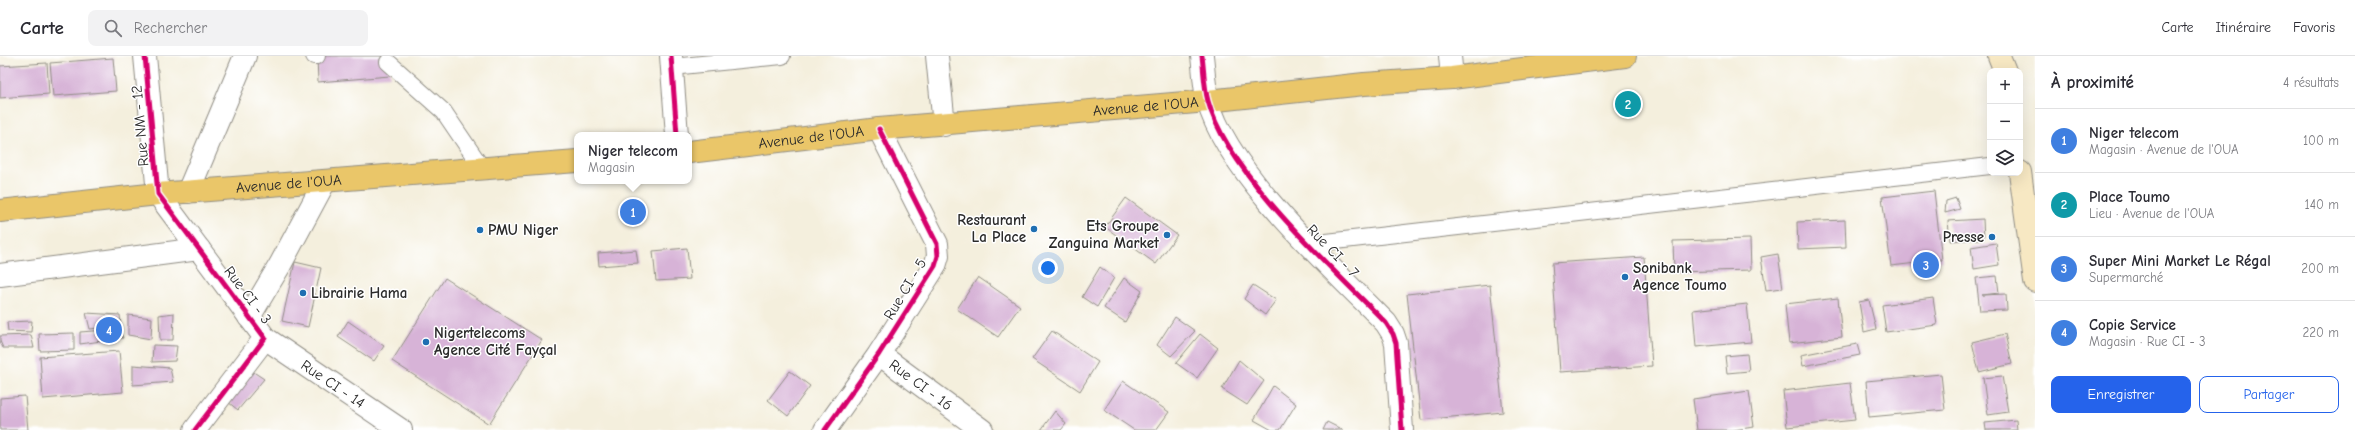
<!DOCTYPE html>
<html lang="fr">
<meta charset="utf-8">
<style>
body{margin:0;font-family:"Comic Neue",sans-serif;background:#f2f2f3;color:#2b2b33}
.controls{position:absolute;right:12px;top:12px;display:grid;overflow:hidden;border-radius:8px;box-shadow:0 4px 16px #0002}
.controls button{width:36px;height:36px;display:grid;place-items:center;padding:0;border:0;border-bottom:1px solid #e1e1e2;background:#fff;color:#2b2b33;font:20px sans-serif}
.you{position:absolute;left:1048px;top:212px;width:14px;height:14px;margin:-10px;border:3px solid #fff;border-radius:50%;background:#1a73e8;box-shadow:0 0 0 6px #1a73e833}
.badge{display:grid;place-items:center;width:26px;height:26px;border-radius:50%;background:#2563eb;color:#fff;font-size:13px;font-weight:700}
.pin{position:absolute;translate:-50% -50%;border:2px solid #fff;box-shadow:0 1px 4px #0006}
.popup{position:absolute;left:574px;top:76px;width:118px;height:52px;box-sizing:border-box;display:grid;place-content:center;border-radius:8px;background:#fff;filter:drop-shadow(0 1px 3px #0005);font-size:13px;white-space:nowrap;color:#7c7c81}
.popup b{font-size:15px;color:#2b2b33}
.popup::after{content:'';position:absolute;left:50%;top:100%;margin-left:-8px;border:8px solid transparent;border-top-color:#fff}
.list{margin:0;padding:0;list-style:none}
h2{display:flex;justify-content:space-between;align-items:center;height:52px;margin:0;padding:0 16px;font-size:17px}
h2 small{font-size:13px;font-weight:400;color:#7c7c81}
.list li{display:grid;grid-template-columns:26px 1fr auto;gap:12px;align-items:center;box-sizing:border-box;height:64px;padding:0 16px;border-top:1px solid #e1e1e2}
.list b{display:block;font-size:15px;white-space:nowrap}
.list p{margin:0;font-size:13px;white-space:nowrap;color:#7c7c81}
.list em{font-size:13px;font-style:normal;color:#7c7c81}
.actions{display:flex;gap:8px;padding:12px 16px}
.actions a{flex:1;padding:9px 0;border:1px solid #2563eb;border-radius:8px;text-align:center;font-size:14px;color:#2563eb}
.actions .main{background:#2563eb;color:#fff}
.icon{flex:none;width:22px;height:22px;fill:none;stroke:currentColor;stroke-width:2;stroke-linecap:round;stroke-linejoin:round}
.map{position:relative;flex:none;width:2035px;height:374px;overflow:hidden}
header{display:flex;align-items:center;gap:24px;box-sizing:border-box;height:56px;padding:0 20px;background:#fff;border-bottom:1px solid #e1e1e2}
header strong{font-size:19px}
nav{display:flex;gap:22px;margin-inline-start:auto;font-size:14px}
.search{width:280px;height:36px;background:#f2f2f3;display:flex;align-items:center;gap:10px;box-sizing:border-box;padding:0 14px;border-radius:8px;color:#7c7c81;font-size:15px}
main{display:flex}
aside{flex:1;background:#fff}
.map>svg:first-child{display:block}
.building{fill:#d7b3d7}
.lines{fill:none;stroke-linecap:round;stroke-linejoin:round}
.service-casing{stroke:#908d84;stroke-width:18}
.minor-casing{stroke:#908d84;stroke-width:24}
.secondary-casing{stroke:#908d84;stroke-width:24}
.primary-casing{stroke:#908d84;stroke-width:24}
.service{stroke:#fff;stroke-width:16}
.minor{stroke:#fff;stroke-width:22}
.secondary{stroke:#f7e8c3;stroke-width:22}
.primary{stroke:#eac669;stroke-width:22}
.cycleway-casing{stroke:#fff;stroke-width:8}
.cycleway{stroke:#d6006c;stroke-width:5}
.poi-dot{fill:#1f6fb2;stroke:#fff;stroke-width:1.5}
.labels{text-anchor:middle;stroke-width:3;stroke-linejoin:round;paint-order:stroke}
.street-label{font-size:15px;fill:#2b2b2b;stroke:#fff}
.poi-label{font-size:15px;font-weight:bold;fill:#2b2b2b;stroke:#fff;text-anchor:start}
</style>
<header>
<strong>Carte</strong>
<div class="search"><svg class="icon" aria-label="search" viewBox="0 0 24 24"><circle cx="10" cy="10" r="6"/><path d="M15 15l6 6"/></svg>Rechercher</div>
<nav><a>Carte</a><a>Itinéraire</a><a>Favoris</a></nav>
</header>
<main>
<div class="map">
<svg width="2035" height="374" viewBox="0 0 2035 374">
<rect width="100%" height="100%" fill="#fff"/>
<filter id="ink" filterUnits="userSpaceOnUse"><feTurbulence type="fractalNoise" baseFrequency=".025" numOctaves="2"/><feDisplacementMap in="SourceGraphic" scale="8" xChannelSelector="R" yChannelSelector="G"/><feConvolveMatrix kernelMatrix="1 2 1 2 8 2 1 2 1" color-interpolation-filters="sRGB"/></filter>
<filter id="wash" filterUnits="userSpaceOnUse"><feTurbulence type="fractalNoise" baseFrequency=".012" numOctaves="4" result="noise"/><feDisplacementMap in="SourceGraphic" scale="16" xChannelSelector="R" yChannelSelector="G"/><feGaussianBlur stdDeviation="0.9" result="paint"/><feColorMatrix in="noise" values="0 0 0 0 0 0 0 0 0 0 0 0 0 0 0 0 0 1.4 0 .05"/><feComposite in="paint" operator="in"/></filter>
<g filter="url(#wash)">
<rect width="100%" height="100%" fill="#f4efdd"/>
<g id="blocks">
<path class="building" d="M 317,0 L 388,0 L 390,20 L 318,26 Z
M 113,2 L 116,35 L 53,40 L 50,7 Z
M 47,7 L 49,38 L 0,42 L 0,10 Z
M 1934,135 L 1942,204 L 1891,210 L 1882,141 Z
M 1126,142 L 1177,179 L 1156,208 L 1105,171 Z
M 1956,142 L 1960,153 L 1945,157 L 1946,145 Z
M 1983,163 L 1984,183 L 1950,185 L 1948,165 Z
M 1845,164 L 1846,191 L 1798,193 L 1797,166 Z
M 1750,183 L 1751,214 L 1674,216 L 1673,185 Z
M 1996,187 L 1999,209 L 1974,213 L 1971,191 Z
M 687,192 L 690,223 L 656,225 L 653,195 Z
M 636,194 L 638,207 L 599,210 L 598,197 Z
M 1778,198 L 1783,232 L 1766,234 L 1761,201 Z
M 1644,201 L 1652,310 L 1560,316 L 1552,207 Z
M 295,206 L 321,212 L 308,271 L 282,265 Z
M 1100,211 L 1114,222 L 1097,251 L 1082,241 Z
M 1997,220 L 1999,237 L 1982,239 L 2006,238 L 2007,254 L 1980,255 L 1976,222 Z
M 978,221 L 1020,250 L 998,281 L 957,253 Z
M 445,222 L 542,284 L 489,368 L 392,305 Z
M 1124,222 L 1142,235 L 1125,266 L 1104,252 Z
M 1253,229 L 1276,244 L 1265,259 L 1244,243 Z
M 1490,229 L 1503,356 L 1421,364 L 1407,238 Z
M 1838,242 L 1842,281 L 1789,287 L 1785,248 Z
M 1933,242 L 1937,269 L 1886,276 L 1882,249 Z
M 1869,244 L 1876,273 L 1864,276 L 1859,246 Z
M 1747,248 L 1751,286 L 1696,291 L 1693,254 Z
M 86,257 L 120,259 L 121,269 L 90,273 Z
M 174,257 L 173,284 L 160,284 L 159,259 Z
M 128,259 L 152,262 L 151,283 L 128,279 Z
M 1175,261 L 1195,275 L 1171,300 L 1157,289 Z
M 32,265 L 31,276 L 8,275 L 7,266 Z
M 348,265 L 384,290 L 374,305 L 338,281 Z
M 119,273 L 123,282 L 80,288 L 80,276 Z
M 1052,275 L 1098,306 L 1080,335 L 1032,303 Z
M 74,277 L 74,294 L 40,295 L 39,278 Z
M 1200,278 L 1218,292 L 1197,322 L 1176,307 Z
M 2005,278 L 2012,308 L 1979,316 L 1972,286 Z
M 31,279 L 34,292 L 3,292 L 0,285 L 0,280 Z
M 1857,288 L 1860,299 L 1803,310 L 1801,299 Z
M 153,289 L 177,290 L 175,305 L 152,306 Z
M 119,295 L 123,336 L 43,343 L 40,301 Z
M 1747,298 L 1749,315 L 1727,317 L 1725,300 Z
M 1239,304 L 1264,325 L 1247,349 L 1222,333 Z
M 133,309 L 170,312 L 173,326 L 133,329 Z
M 249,313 L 264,323 L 238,354 L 228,346 Z
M 790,315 L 810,330 L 788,360 L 768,344 Z
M 1941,318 L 1945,354 L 1869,361 L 1866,325 Z
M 2002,320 L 2008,356 L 1988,359 L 1983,322 Z
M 1123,325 L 1169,356 L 1156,374 L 1134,374 L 1104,354 Z
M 1850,327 L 1855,364 L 1787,371 L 1783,335 Z
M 1273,330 L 1296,348 L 1280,374 L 1272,374 L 1254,364 Z
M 1749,335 L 1754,371 L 1733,374 L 1697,374 L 1693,343 Z
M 25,340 L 28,374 L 0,374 L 0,342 Z
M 1055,355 L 1066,368 L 1061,374 L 1041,374 Z
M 2016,364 L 2017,374 L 1986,374 L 1985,367 Z
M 1327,366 L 1343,374 L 1323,374 Z"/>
</g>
</g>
<g filter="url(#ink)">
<use href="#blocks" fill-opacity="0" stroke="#908d84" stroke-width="1"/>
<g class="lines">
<g class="service-casing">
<path id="service" d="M 314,0 L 317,0
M 388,6 L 444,56 L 482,112
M 672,11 L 782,0
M 1309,188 L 1990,110"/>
</g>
<g class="minor-casing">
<g id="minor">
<path d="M 145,0 L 158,138 L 265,282 L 195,374"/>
<path d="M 671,0 L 677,79"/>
<path d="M 937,0 L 944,69"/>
<path d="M 1202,0 C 1204,15 1204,31 1208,45 C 1227,117 1334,214 1386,267 L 1393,278 L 1396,287 L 1402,374"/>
<path d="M 1450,0 L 1452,22"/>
<path d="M 188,136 L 245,0"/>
<path d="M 0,219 L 199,193"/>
<path d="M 249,261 L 280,209 L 325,125"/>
<path id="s1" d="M 265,282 L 401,374"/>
<path id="s2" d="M 879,298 L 982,374"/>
<path d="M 825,374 L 879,298 L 935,210 L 938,200 L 937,188 L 879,73"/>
</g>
</g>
<g class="secondary-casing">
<path id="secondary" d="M 1999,0 L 2005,15
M 2020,116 L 2035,225"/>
</g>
<g class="primary-casing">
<g id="primary">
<path id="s3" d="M 689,96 L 879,73 L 1208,45 L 1364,28 L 1452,22 L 1625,0"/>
<path id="s4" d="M 0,155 L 158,138 L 577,105"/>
</g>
</g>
<use href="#service" class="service"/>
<use href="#minor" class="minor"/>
<use href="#secondary" class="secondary"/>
<use href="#primary" class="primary"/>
<g class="cycleway-casing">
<path id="cycleway" d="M 145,0 L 158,138 L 265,282 L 195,374
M 671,0 L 677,79
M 1202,0 C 1204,15 1204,31 1208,45 C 1227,117 1334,214 1386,267 L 1393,278 L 1396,287 L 1402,374
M 825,374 L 879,298 L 935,210 L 938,200 L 937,188 L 879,73"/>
</g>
<use href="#cycleway" class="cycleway"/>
</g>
</g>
<g class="poi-dot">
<circle cx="1034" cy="173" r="4"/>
<circle cx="480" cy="174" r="4"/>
<circle cx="1167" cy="179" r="4"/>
<circle cx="1992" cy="181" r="4"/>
<circle cx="1625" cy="221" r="4"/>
<circle cx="303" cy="237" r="4"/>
<circle cx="426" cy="286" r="4"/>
</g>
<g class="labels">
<g class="street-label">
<text dy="5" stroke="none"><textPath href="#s3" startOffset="459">Avenue de l'OUA</textPath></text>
<text transform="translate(140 70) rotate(-95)" y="5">Rue NM - 12</text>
<text dy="5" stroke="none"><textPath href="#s3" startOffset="123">Avenue de l'OUA</textPath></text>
<text dy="5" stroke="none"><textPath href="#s4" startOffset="290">Avenue de l'OUA</textPath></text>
<text transform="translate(1333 195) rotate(46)" y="5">Rue CI - 7</text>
<text transform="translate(905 233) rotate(-59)" y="5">Rue CI - 5</text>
<text transform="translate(248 239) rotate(53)" y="5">Rue CI - 3</text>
<text dy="5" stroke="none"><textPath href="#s1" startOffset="82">Rue CI - 14</textPath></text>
<text dy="5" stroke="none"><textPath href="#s2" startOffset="52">Rue CI - 16</textPath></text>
</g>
<g class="poi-label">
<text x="1026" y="169" text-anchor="end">Restaurant<tspan x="1026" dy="17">La Place</tspan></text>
<text x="1159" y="175" text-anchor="end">Ets Groupe<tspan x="1159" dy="17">Zanguina Market</tspan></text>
<text x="488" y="179">PMU Niger</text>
<text x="1984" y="186" text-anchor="end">Presse</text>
<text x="1633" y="217">Sonibank<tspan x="1633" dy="17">Agence Toumo</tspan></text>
<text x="311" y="242">Librairie Hama</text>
<text x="434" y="282">Nigertelecoms<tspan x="434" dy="17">Agence Cité Fayçal</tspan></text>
</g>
</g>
</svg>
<div class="controls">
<button>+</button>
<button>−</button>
<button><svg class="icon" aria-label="layers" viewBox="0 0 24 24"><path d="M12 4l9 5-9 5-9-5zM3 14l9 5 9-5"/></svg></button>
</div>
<div class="you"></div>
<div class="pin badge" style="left:633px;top:156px;background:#3f7fe0">1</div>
<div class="popup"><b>Niger telecom</b>Magasin</div>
<div class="pin badge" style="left:1628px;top:48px;background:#0f9aa8">2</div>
<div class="pin badge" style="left:1926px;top:209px;background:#3f7fe0">3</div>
<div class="pin badge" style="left:109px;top:274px;background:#3f7fe0">4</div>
</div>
<aside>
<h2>À proximité<small>4 résultats</small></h2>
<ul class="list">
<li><span class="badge" style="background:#3f7fe0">1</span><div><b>Niger telecom</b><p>Magasin · Avenue de l'OUA</p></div><em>100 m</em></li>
<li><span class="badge" style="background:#0f9aa8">2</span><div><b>Place Toumo</b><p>Lieu · Avenue de l'OUA</p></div><em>140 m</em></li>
<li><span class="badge" style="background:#3f7fe0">3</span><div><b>Super Mini Market Le Régal</b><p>Supermarché</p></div><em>200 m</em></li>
<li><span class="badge" style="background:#3f7fe0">4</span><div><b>Copie Service</b><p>Magasin · Rue CI - 3</p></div><em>220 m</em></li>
</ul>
<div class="actions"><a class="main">Enregistrer</a><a>Partager</a></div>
</aside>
</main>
